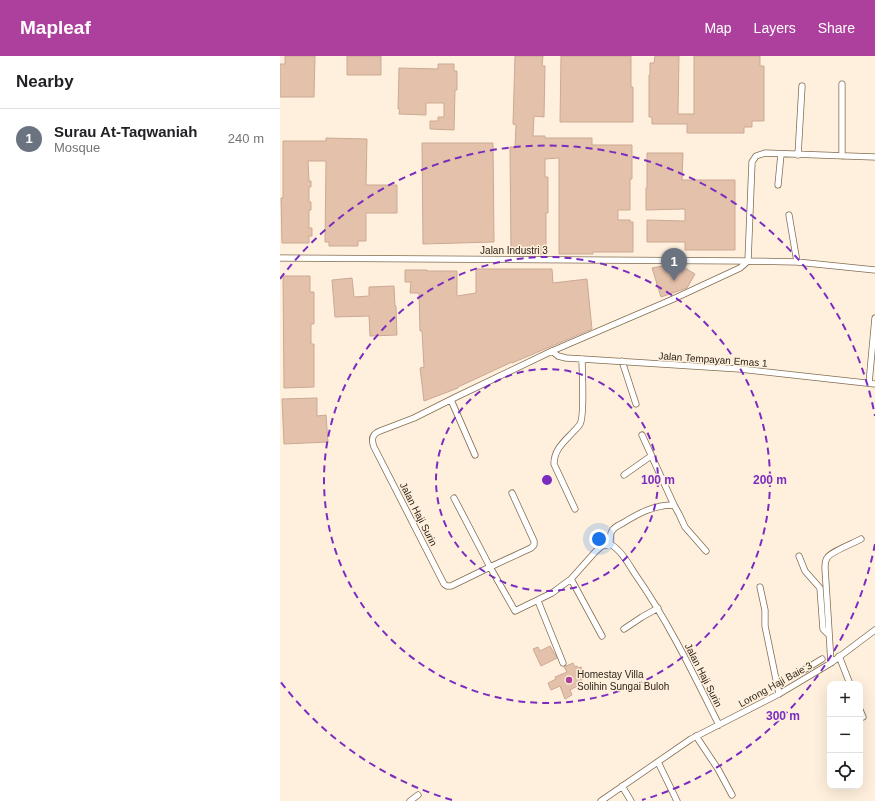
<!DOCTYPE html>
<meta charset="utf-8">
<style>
body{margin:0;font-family:Helvetica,sans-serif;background:#f6f6f6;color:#202124}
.controls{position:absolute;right:12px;bottom:12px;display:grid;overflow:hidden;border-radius:8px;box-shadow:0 4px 16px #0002}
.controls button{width:36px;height:36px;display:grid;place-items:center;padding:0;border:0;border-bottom:1px solid #e0e0e0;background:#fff;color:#202124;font:20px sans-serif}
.you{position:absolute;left:319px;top:483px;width:14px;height:14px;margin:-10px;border:3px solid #fff;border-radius:50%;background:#1a73e8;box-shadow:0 0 0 6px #1a73e833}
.badge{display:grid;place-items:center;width:26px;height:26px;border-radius:50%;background:#ae409d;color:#fff;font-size:13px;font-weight:700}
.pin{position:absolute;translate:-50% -33px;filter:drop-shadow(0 1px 2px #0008)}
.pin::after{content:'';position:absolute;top:21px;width:14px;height:12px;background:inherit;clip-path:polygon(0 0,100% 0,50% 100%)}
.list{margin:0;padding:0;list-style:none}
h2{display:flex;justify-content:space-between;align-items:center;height:52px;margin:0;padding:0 16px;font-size:17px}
h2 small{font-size:13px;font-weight:400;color:#757577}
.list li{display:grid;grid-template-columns:26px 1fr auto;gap:12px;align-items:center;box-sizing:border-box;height:60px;padding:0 16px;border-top:1px solid #e0e0e0}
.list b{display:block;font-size:15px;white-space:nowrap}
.list p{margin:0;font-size:13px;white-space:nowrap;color:#757577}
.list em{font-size:13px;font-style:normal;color:#757577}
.icon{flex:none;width:22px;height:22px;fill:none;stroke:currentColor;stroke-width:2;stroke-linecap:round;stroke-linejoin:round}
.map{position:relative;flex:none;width:595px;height:745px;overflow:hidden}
header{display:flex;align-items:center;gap:24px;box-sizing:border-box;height:56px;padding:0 20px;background:#ae409d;color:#fff}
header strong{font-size:19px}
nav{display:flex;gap:22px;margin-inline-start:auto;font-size:14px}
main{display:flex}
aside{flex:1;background:#fff}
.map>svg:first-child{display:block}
.building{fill:#e4c1ab;stroke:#cba994}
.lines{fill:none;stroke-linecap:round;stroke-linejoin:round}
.street-casing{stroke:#826c4f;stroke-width:7}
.street{stroke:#fff;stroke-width:5.5}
.ring{fill:none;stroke:#7b2cbf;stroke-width:2;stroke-dasharray:7 5}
.poi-dot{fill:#ae409d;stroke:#fff0dd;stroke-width:1.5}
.labels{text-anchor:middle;stroke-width:3;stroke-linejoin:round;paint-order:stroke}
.street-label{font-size:10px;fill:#2d2418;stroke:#fff0dd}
.poi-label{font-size:10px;fill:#2d2418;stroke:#fff0dd;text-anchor:start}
.centre{fill:#7b2cbf;stroke:#fff0dd;stroke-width:2}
.ring-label{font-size:12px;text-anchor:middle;font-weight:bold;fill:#7b2cbf;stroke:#fff0dd;stroke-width:3;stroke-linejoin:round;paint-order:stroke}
</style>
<header>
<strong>Mapleaf</strong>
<nav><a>Map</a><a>Layers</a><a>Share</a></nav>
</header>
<main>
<aside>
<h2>Nearby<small></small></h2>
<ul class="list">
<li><span class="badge" style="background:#6b7280">1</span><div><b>Surau At-Taqwaniah</b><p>Mosque</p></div><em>240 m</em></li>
</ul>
</aside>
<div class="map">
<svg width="595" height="745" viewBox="0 0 595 745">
<rect width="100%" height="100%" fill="#fff0dd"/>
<path class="building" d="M 5,0 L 35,0 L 34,41 L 0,41 L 0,8 L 5,8 Z
M 67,0 L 101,0 L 101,19 L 67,19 Z
M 235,0 L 263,0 L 262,10 L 265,10 L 264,61 L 254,60 L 253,80 L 265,80 L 265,82 L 312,82 L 312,89 L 352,89 L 352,123 L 350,123 L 350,154 L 338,154 L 338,164 L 350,164 L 350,166 L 353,166 L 353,196 L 313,196 L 313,198 L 279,198 L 279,102 L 265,103 L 265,121 L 268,121 L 268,157 L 266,157 L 266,198 L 231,198 L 230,91 L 235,91 L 236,69 L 233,68 Z
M 281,0 L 351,0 L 351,31 L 353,31 L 353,66 L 280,66 Z
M 375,0 L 399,0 L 398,58 L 414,58 L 414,0 L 480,0 L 480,10 L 484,10 L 484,65 L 472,65 L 472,71 L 464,71 L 464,77 L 407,77 L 407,68 L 372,68 L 372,61 L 369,61 L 369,19 L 370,19 L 370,7 L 374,7 Z
M 158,8 L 174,8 L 174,15 L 177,15 L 177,34 L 175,34 L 174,74 L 150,73 L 150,65 L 158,65 L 158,61 L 164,61 L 164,47 L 146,47 L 146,59 L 119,58 L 120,53 L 118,53 L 119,12 L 158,13 Z
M 46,82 L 87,83 L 86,129 L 117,129 L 117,157 L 86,157 L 86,185 L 78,185 L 78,190 L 49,190 L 49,186 L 45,186 L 46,105 L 28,105 L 29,125 L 31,125 L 31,131 L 29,131 L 29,146 L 31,146 L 31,154 L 29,154 L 29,172 L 32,172 L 32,180 L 29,180 L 29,187 L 2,187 L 1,142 L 3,142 L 3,85 L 46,85 Z
M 142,87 L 213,87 L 214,186 L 143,188 Z
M 367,97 L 403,97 L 402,124 L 455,124 L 455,194 L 405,194 L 405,186 L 367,186 L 367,164 L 405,165 L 405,153 L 366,154 L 366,132 L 367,132 Z
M 388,209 L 400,209 L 415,218 L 407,232 L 381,241 L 372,212 Z
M 196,213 L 272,213 L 273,227 L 307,223 L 312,273 L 232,307 L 232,306 L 178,331 L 178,332 L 144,345 L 140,312 L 144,311 L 142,275 L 140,275 L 139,237 L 130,237 L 131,226 L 125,226 L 125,214 L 147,214 L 147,215 L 177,215 L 177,240 L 196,237 Z
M 3,220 L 30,220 L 30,236 L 34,236 L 34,268 L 31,268 L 31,288 L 34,288 L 34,331 L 4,332 Z
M 72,222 L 74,241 L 89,240 L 89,231 L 114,230 L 115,250 L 116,250 L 117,279 L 90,280 L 89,260 L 55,261 L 52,224 Z
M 37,342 L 37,360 L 46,359 L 48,386 L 4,388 L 2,343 Z
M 270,590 L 277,602 L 261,610 L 253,593 L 258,591 L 260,595 Z
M 293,607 L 295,611 L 297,610 L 298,612 L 301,611 L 304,619 L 302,620 L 303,623 L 301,624 L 303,627 L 290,634 L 292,639 L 285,643 L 280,630 L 271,634 L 268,627 L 276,623 L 275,621 L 287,616 L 284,611 Z"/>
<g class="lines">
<g class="street-casing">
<path id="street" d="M 562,28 L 562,100
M 518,99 L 522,30
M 498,129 L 501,98
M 509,159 L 517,206
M 0,202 L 468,205 L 517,206 L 595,214
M 468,205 L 472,106 L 476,100 L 485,97 L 595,101
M 272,295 L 278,300 L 286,302 L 460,313 L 595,328
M 342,305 L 356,348
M 589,327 L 595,262
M 171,344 L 195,399
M 344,419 L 371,400
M 174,442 L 210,511 L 251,492 L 254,489 L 254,485 L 232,437
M 394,449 L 399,458 L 405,471 L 426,495
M 295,453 L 274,408 C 274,393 285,385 294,375 C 296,373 299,370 300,368 C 305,360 302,314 302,303
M 330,488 C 330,484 330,478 332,475 C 334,471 339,469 343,467 C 359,457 374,449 394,449 L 362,379
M 519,500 L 525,515 L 540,532 L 543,573 L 549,579
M 291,523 L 322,580
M 480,531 L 485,554 L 485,570 L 499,638
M 258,545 L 283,607
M 344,573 L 362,561 L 378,552
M 559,600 L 570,628
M 551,607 L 545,512 C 545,509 545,505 547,502 C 550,496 574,487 581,483
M 524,614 L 542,603
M 580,654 L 583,661
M 439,669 C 413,617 388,565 355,518 C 348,507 341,494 330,488 L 322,490 L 316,495 L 291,523 L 272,537 L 235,555 L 210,511 L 171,530 L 167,530 L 164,528 L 94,391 C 91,383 92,378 100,375 L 134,362 L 176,341 L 272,295 L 391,244 L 460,212 L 468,205
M 416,680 L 438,713 L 452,739
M 378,706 L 397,745
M 342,730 L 351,745
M 130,745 L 138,739
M 321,745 L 411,683 L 499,638 L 551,607 L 595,574"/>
</g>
<use href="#street" class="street"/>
</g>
<g class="ring">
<circle cx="267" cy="424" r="111"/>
<circle cx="267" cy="424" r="223"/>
<path d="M595 488A334 334 0 0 1 362 744M172 744A334 334 0 0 1 0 625M0 223A334 334 0 0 1 595 360"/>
</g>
<circle class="poi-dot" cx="289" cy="624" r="4"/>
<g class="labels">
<g class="street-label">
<text x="234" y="198">Jalan Industri 3</text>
<text transform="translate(433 303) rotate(4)" y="4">Jalan Tempayan Emas 1</text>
<text transform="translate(139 458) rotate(63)" y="4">Jalan Haji Surin</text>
<text transform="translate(424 619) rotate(63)" y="4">Jalan Haji Surin</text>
<text transform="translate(495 628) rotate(-29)" y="4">Lorong Haji Baie 3</text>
</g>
<g class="poi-label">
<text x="297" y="622">Homestay Villa<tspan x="297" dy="12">Solihin Sungai Buloh</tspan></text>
</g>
</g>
<circle cx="267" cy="424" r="6" class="centre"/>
<g class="ring-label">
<text x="378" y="428">100 m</text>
<text x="490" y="428">200 m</text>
<text x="503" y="664">300 m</text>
</g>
</svg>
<div class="controls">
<button>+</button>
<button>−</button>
<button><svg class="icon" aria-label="locate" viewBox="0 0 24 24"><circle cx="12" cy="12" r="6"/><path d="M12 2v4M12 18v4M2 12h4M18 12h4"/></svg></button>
</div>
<div class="you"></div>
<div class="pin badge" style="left:394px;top:225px;background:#6b7280">1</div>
</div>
</main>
